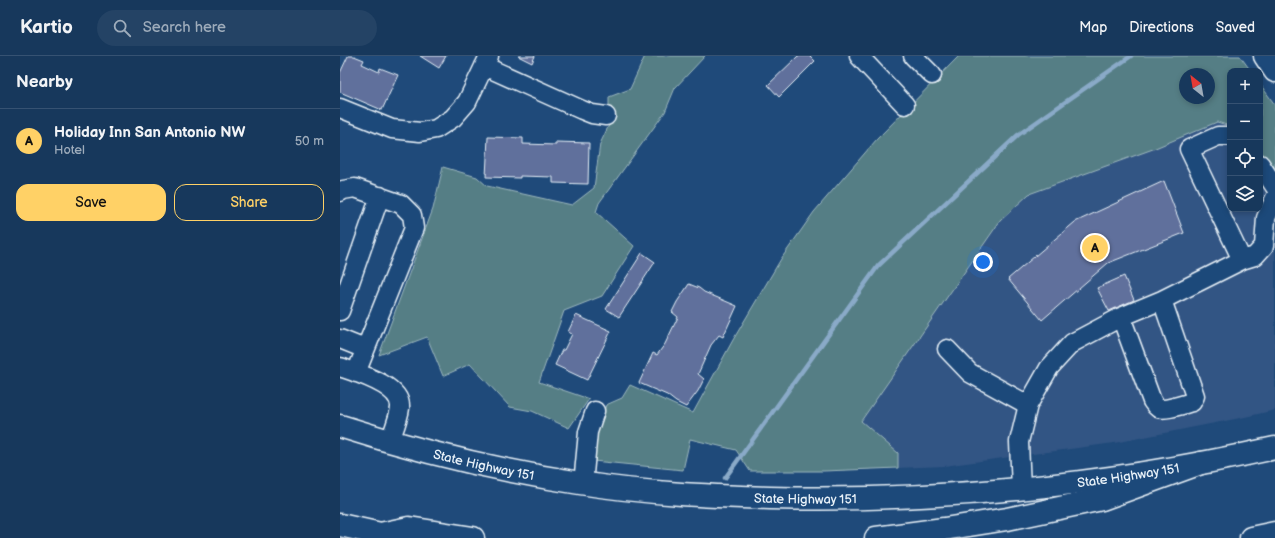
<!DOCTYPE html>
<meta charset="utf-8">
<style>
body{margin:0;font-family:"Balsamiq Sans",sans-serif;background:#244365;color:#f1f3f6}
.controls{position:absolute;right:12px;top:12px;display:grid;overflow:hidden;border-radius:8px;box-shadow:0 2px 6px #0003}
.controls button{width:36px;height:36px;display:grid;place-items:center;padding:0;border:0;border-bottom:1px solid #365272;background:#17385c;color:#f1f3f6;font:20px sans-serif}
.compass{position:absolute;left:839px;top:12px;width:36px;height:36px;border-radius:50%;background:#17385c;box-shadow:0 2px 6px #0003;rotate:329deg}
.you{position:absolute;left:643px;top:206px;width:14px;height:14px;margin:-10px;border:3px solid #fff;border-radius:50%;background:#1a73e8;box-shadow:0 0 0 6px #1a73e833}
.badge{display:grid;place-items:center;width:26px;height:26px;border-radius:50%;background:#ffd166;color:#111;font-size:13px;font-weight:700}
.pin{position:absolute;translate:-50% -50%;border:2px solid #fff;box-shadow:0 1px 4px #0006}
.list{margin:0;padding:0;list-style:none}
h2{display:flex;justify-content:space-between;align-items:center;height:52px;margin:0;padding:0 16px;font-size:17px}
h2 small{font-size:13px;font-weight:400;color:#9eacbb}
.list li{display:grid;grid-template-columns:26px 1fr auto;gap:12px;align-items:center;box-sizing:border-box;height:64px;padding:0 16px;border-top:1px solid #365272}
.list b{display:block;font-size:15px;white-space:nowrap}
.list p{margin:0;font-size:13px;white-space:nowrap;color:#9eacbb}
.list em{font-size:13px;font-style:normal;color:#9eacbb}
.actions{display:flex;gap:8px;padding:12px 16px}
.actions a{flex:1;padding:9px 0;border:1px solid #ffd166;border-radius:12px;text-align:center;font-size:14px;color:#ffd166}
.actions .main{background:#ffd166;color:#111}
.icon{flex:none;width:22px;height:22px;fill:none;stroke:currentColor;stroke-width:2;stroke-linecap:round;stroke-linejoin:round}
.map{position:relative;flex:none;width:935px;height:482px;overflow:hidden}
header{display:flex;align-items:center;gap:24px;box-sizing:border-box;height:56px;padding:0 20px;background:#17385c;border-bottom:1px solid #365272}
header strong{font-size:19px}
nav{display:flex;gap:22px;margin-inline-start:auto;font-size:14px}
.search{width:280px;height:36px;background:#244365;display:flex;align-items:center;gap:10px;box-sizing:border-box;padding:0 14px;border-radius:22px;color:#9eacbb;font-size:15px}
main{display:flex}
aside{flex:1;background:#17385c}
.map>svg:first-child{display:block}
.built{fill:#335584}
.green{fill:#547e85;stroke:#9eb8be;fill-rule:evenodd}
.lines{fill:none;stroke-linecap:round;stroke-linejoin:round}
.stream{stroke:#8aaac8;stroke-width:4.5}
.building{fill:#616f9c;stroke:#e8f1f8}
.minor-casing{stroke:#e8f1f8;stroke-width:21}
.major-casing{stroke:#e8f1f8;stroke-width:25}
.highway-casing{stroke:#e8f1f8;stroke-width:25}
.minor{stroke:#1f4a7a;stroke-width:18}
.major{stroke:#1f4a7a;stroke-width:22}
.highway{stroke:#1f4a7a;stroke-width:22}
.labels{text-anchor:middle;stroke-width:3;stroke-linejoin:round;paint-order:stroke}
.street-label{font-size:13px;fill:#e8f1f8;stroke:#1f4a7a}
</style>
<header>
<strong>Kartio</strong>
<div class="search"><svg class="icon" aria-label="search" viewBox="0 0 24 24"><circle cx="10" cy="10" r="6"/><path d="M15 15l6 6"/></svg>Search here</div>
<nav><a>Map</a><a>Directions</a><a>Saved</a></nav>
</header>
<main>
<aside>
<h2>Nearby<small></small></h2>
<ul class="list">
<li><span class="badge">A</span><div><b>Holiday Inn San Antonio NW</b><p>Hotel</p></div><em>50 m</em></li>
</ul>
<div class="actions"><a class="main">Save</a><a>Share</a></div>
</aside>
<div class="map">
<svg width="935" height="482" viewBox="0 0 935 482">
<rect width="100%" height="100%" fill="#1f4a7a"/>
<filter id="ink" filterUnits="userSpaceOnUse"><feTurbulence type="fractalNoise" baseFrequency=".025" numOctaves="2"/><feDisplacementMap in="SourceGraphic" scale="8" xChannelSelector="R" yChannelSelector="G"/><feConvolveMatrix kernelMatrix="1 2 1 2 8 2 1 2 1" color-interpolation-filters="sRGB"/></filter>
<g filter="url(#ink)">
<path class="built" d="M 932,43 L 935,49 L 935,354 L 905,361 L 774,387 L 604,410 L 484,415 L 670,130 L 890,61 L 890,153 L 920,153 L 920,48 Z"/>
<path class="green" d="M 305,0 L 365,0 L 335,32 L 325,56 L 259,147 L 256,156 L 294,190 L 262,240 L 224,255 L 199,326 L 249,343 L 229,372 L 192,355 L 170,351 L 130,308 L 103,320 L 87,281 L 39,299 L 93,153 L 103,111 L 137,121 L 147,130 L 232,149 L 254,132 L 260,88 L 269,69 L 269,41 L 290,33 Z
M 619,0 L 900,0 L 911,15 L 890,15 L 890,70 L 877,66 L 813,93 L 689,138 L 660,165 L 521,365 L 558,397 L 558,412 L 484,415 L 410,415 L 396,394 L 350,383 L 343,414 L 253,405 L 253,385 L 266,349 L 282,342 L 290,329 L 353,357 L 393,284 L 441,203 L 474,156 L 537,83 ZM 845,18 L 869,18 L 869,42 L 845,42 Z
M 920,28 L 935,49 L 935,113 L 920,94 Z"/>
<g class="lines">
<path class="stream" d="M 385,422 L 538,210 L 678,79 L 791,0"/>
</g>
<path class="building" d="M 8,0 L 14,0 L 24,4 L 22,8 L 39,16 L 40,12 L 58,19 L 42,54 L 0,36 L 0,17 Z
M 80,0 L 106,0 L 99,12 Z
M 178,0 L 195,0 L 192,7 Z
M 458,0 L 470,0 L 475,5 L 439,41 L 428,29 Z
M 148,81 L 183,82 L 183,88 L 216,89 L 216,86 L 249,87 L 248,128 L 213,127 L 213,121 L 180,120 L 180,122 L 146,121 Z
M 824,125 L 844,177 L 768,207 L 702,264 L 668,223 L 735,166 Z
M 302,197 L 315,206 L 279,261 L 266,253 Z
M 784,220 L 794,244 L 769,255 L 757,232 Z
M 349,228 L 359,232 L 364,236 L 397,250 L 383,281 L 379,279 L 371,289 L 358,318 L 364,323 L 358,335 L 346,351 L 336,346 L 327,339 L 299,327 L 313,297 L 317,299 L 325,288 L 338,261 L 332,256 L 337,246 Z
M 236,259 L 271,275 L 247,324 L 215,309 L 222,294 L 224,294 L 232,278 L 228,276 Z"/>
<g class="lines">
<g class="minor-casing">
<path id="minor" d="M 519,0 L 565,49
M 573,0 L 592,19
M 144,10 L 242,54 L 252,58 L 266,60
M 0,52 L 52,73 L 80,76 L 96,73 L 113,62 L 127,46 L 149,0
M 920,108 L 935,131
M 0,136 L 3,134 L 15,132 L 61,148 L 72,159 L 74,172 L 16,317
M 902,204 L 915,200 L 924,190 L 926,162 L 935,142
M 0,255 L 40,140
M 781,261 L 812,345 C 814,348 815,350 818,352 C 825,355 844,348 852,346 L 855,340 L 822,244
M 0,283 L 25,293
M 607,293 L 630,317 L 688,349
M 0,311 C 17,317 62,329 60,352 C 59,361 53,376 50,385
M 243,428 L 248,376 L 255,355
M 681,433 L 679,386 L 688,349 L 709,312 L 732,287 L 781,261 L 822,244 L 902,204 L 849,93 L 878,80 L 890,80"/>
</g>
<g class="major-casing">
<g id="major">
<path d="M 925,0 L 935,15"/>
<path id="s1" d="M 0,370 C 78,395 159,415 240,427 C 303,437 367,440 430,442 C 600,446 769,429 935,392"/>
</g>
</g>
<g class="highway-casing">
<path id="highway" d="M 0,469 L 54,481
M 40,478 L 69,472 L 133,482
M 536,482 L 604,473 L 667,463 L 762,443 L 861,407
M 911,482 L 935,477"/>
</g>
<use href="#minor" class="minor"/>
<use href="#major" class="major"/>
<use href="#highway" class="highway"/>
</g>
</g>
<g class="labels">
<g class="street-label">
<text dy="5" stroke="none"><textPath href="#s1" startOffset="149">State Highway 151</textPath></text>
<text dy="5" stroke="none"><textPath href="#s1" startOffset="797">State Highway 151</textPath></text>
<text dy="5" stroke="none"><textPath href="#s1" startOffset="473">State Highway 151</textPath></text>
</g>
</g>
</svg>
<div class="controls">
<button>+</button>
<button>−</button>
<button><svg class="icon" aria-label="locate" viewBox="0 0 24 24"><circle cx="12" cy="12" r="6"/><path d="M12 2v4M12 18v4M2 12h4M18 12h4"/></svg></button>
<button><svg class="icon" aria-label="layers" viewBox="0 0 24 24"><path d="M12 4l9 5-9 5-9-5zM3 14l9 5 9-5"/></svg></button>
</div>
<svg class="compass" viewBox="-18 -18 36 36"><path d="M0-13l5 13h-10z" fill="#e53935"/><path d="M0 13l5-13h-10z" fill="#9eacbb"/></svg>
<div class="you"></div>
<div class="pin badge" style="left:755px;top:192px">A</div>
</div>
</main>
